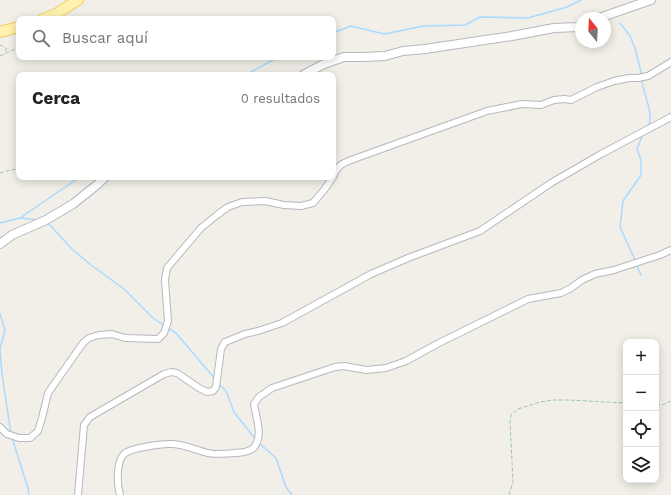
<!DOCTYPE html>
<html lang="es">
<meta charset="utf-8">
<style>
body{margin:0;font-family:"Work Sans",sans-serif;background:#f6f6f6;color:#202124}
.controls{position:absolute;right:12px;bottom:12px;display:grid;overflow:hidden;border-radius:8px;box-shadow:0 2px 10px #0003}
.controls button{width:36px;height:36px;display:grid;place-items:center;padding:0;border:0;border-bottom:1px solid #e0e0e0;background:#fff;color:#202124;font:20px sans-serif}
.compass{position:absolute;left:575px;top:12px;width:36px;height:36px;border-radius:50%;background:#fff;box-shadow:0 2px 10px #0003;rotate:342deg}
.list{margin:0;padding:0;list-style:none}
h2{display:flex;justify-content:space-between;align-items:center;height:52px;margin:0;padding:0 16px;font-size:17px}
h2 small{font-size:13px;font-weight:400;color:#757577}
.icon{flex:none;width:22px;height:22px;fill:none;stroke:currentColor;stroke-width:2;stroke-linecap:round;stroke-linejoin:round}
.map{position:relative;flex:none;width:671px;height:495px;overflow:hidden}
.search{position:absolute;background:#fff;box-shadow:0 2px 10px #0003;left:16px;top:16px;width:320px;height:44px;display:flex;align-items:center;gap:10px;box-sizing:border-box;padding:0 14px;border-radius:8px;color:#757577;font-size:15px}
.panel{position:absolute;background:#fff;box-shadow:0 2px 10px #0003;left:16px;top:72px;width:320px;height:108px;border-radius:8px}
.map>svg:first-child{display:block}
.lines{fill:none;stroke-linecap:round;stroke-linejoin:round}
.stream{stroke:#aadaff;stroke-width:1.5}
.minor-casing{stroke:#b5b8bc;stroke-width:8}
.tertiary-casing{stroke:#b5b8bc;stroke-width:10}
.primary-casing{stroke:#f2c960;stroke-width:12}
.path{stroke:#9cc7a9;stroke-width:1;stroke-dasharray:4 2;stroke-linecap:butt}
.minor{stroke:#fff;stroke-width:6}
.tertiary{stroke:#fff;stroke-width:8}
.primary{stroke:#fff2af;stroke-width:10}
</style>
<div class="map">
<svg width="671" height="495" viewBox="0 0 671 495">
<rect width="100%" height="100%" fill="#f1efe8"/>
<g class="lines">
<path class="stream" d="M 620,23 L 630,36 L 635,48 L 642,76
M 333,33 L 351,26 L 384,34 L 424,26 L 465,25 L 480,17 L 528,18 L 567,7 L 581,0
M 246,75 L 278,57
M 642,80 C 643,94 655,115 648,126
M 20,218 L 39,220
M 0,223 L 20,218 L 80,177
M 48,223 L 72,249 L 91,265 L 124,289 L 153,318 L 165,326
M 635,260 L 620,227 L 623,201 L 641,175 L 641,160 L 637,149 L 643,134
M 636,264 L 641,275
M 0,314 L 5,330 L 0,349 L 2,374 L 11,434
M 168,328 L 176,333 L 215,379
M 219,384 L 226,391 L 234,412 L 256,440
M 12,438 L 28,488 L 29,495
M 259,443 L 276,458 L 286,487 L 292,495"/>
<g class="minor-casing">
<path id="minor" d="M 333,177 C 337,166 341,164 351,160 L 487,111 L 522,104 L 541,105 L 554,100 L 564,99 L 571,100 L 597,87 L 614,81 L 629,78 L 638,78 L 648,76 L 671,62
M 0,427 L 7,434 L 19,438 L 30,438 L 38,431 L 42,418 L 48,393 L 83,343 L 89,338 L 99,335 L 112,334 L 125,338 L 158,339 L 164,333 L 168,321 L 165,280 L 167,268 L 201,228 L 217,215 L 228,207 L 242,202 L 265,201 L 284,205 L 301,206 L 313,203 L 324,190 L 333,177
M 78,495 L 84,425 L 90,417 L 164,374 L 171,372 L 177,373 L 199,388 L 207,392 L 213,391 L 216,387 L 221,349 L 225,342 L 245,334 L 258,331 L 282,323 L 371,274 L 408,258 L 480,231 L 551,183 L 601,154 L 671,117
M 120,495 C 117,485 116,462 124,454 C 130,448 161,444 169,444 C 182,443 195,450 208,453 C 213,455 239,453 244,452 C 248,451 253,450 255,446 C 263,434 256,418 254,404 L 259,397 L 272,388 L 335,367 L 344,366 L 366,370 L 386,368 L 406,361 L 437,344 L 528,299 L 561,293 L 571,288 L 582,280 L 595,274 L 614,270 L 660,255 L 671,250"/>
</g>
<g class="tertiary-casing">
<path id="tertiary" d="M 599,18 L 651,0
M 303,75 L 324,64 L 344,57 L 364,57 L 385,56 L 403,51 L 425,49 L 512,36 L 554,28 L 578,27 L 581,25
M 0,244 L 12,235 L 46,220 L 73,204 L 98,184 L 105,177"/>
</g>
<g class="primary-casing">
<path id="primary" d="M 43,19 L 56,14 L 78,0
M 0,32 L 19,27"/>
</g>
<path class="path" d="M 0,45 L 6,48 L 6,53
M 0,56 L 19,47
M 0,173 L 10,170 L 19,169
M 656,405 L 662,405 L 671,401
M 509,495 L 513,482 L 510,421 L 511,415 L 518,409 L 540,402 L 554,400 L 569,400 L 626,403"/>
<use href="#minor" class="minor"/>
<use href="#tertiary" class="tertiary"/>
<use href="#primary" class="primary"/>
</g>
</svg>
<div class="controls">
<button>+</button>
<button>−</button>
<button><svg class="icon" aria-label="locate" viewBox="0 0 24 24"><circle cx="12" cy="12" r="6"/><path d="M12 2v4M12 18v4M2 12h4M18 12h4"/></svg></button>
<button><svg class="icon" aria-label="layers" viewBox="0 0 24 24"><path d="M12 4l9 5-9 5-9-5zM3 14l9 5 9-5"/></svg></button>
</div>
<svg class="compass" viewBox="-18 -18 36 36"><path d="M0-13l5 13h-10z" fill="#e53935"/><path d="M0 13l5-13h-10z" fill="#757577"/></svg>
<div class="search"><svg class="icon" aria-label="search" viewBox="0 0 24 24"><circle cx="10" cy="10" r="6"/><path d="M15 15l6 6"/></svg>Buscar aquí</div>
<section class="panel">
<h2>Cerca<small>0 resultados</small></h2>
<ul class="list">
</ul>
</section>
</div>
